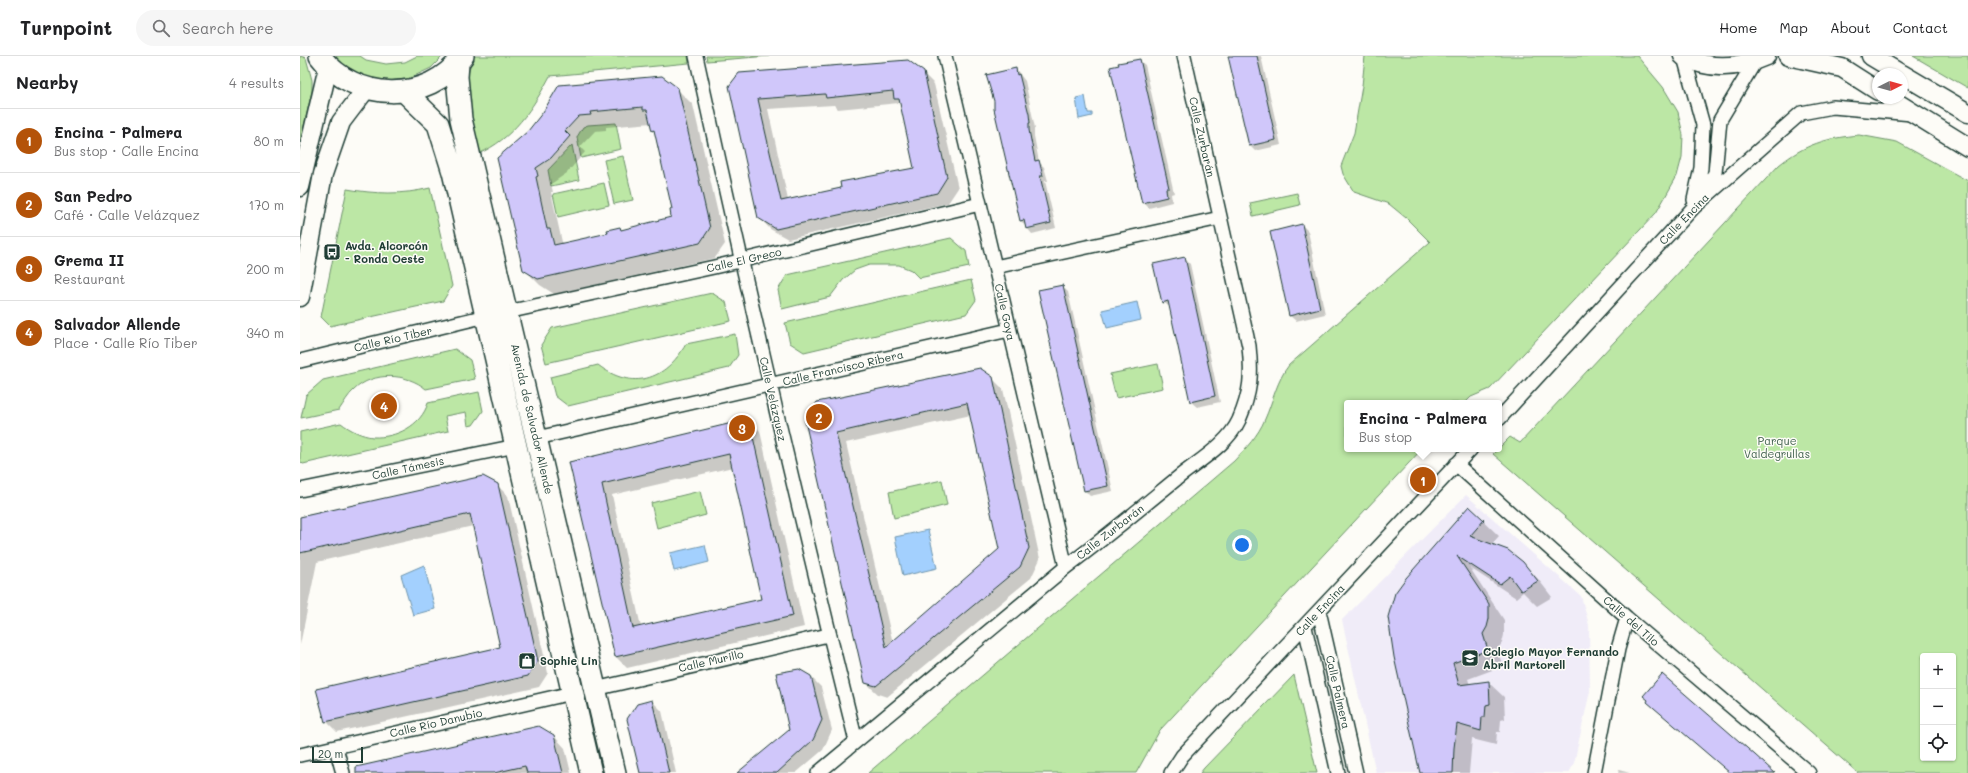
<!DOCTYPE html>
<meta charset="utf-8">
<style>
body{margin:0;font-family:Mali,sans-serif;background:#f6f6f6;color:#202124}
.controls{position:absolute;right:12px;bottom:12px;display:grid;overflow:hidden;border-radius:4px;box-shadow:0 1px 3px #0004}
.controls button{width:36px;height:36px;display:grid;place-items:center;padding:0;border:0;border-bottom:1px solid #e0e0e0;background:#fff;color:#202124;font:20px sans-serif}
.compass{position:absolute;left:1572px;top:12px;width:36px;height:36px;border-radius:50%;background:#fff;box-shadow:0 1px 3px #0004;rotate:84deg}
.scale{position:absolute;left:12px;bottom:10px;width:51px;box-sizing:border-box;padding-left:4px;border:2px solid #1f3d34;border-top:0;font-size:11px;line-height:14px;white-space:nowrap;color:#1f3d34;-webkit-text-stroke:3px #fdfcf7;paint-order:stroke}
.you{position:absolute;left:942px;top:489px;width:14px;height:14px;margin:-10px;border:3px solid #fff;border-radius:50%;background:#1a73e8;box-shadow:0 0 0 6px #1a73e833}
.badge{display:grid;place-items:center;width:26px;height:26px;border-radius:50%;background:#b45309;color:#fff;font-size:13px;font-weight:700}
.pin{position:absolute;translate:-50% -50%;border:2px solid #fff;box-shadow:0 1px 4px #0006}
.popup{position:absolute;left:1044px;top:344px;width:158px;height:52px;box-sizing:border-box;display:grid;place-content:center;border-radius:4px;background:#fff;filter:drop-shadow(0 1px 3px #0005);font-size:13px;white-space:nowrap;color:#757577}
.popup b{font-size:15px;color:#202124}
.popup::after{content:'';position:absolute;left:50%;top:100%;margin-left:-8px;border:8px solid transparent;border-top-color:#fff}
.list{margin:0;padding:0;list-style:none}
h2{display:flex;justify-content:space-between;align-items:center;height:52px;margin:0;padding:0 16px;font-size:17px}
h2 small{font-size:13px;font-weight:400;color:#757577}
.list li{display:grid;grid-template-columns:26px 1fr auto;gap:12px;align-items:center;box-sizing:border-box;height:64px;padding:0 16px;border-top:1px solid #e0e0e0}
.list b{display:block;font-size:15px;white-space:nowrap}
.list p{margin:0;font-size:13px;white-space:nowrap;color:#757577}
.list em{font-size:13px;font-style:normal;color:#757577}
.icon{flex:none;width:22px;height:22px;fill:none;stroke:currentColor;stroke-width:2;stroke-linecap:round;stroke-linejoin:round}
.map{position:relative;flex:none;width:1668px;height:717px;overflow:hidden}
header{display:flex;align-items:center;gap:24px;box-sizing:border-box;height:56px;padding:0 20px;background:#fff;border-bottom:1px solid #e0e0e0}
header strong{font-size:19px}
nav{display:flex;gap:22px;margin-inline-start:auto;font-size:14px}
.search{width:280px;height:36px;background:#f6f6f6;display:flex;align-items:center;gap:10px;box-sizing:border-box;padding:0 14px;border-radius:22px;color:#757577;font-size:15px}
main{display:flex}
aside{flex:1;background:#fff}
.map>svg:first-child{display:block}
.built{fill:#f0ecf8}
.green{fill:#bce7a5;stroke:#6e926c;fill-rule:evenodd}
.water{fill:#a3d0fe;stroke:#6e95ad}
.shadow{fill:#0003;fill-rule:evenodd}
.building{fill:#d0c7fa;stroke:#1f3d34;fill-rule:evenodd}
.lines{fill:none;stroke-linecap:round;stroke-linejoin:round}
.street-casing{stroke:#1f3d34;stroke-width:16}
.secondary-casing{stroke:#1f3d34;stroke-width:21}
.primary-casing{stroke:#1f3d34;stroke-width:24}
.street{stroke:#fdfcf7;stroke-width:13}
.secondary{stroke:#fdfcf7;stroke-width:18}
.primary{stroke:#fdfcf7;stroke-width:21}
.labels{text-anchor:middle;stroke-width:3;stroke-linejoin:round;paint-order:stroke}
.street-label{font-size:11px;fill:#1f3d34;stroke:#fdfcf7}
.poi-label{font-size:11px;font-weight:bold;fill:#1f3d34;stroke:#fdfcf7;text-anchor:start}
.park-label{font-size:11px;fill:#3e5f4b;stroke:#fdfcf7}
</style>
<header>
<strong>Turnpoint</strong>
<div class="search"><svg class="icon" aria-label="search" viewBox="0 0 24 24"><circle cx="10" cy="10" r="6"/><path d="M15 15l6 6"/></svg>Search here</div>
<nav><a>Home</a><a>Map</a><a>About</a><a>Contact</a></nav>
</header>
<main>
<aside>
<h2>Nearby<small>4 results</small></h2>
<ul class="list">
<li><span class="badge">1</span><div><b>Encina - Palmera</b><p>Bus stop · Calle Encina</p></div><em>80 m</em></li>
<li><span class="badge">2</span><div><b>San Pedro</b><p>Café · Calle Velázquez</p></div><em>170 m</em></li>
<li><span class="badge">3</span><div><b>Grema II</b><p>Restaurant</p></div><em>200 m</em></li>
<li><span class="badge">4</span><div><b>Salvador Allende</b><p>Place · Calle Río Tiber</p></div><em>340 m</em></li>
</ul>
</aside>
<div class="map">
<svg width="1668" height="717" viewBox="0 0 1668 717">
<rect width="100%" height="100%" fill="#fdfcf7"/>
<filter id="ink" filterUnits="userSpaceOnUse"><feTurbulence type="fractalNoise" baseFrequency=".025" numOctaves="2"/><feDisplacementMap in="SourceGraphic" scale="8" xChannelSelector="R" yChannelSelector="G"/><feConvolveMatrix kernelMatrix="1 2 1 2 8 2 1 2 1" color-interpolation-filters="sRGB"/></filter>
<g filter="url(#ink)">
<path class="built" d="M 1166,439 L 1281,540 L 1289,569 L 1290,635 L 1274,707 L 1269,717 L 1076,717 L 1042,564 Z"/>
<path class="green" d="M 0,0 L 6,2 L 12,24 L 12,35 L 0,87 Z
M 32,0 L 60,0 L 66,4 L 86,8 L 105,6 L 117,0 L 143,0 L 131,12 L 108,23 L 82,25 L 57,19 Z
M 174,0 L 388,0 L 389,7 L 250,20 C 233,52 213,83 178,98 C 172,66 159,31 174,0 Z
M 406,0 L 469,0 L 407,5 Z
M 1065,0 L 1337,0 L 1363,31 L 1378,56 L 1383,79 L 1382,101 L 1377,120 L 1356,157 L 1190,333 L 1171,341 L 1165,347 L 1047,347 L 1047,393 L 1122,393 L 860,674 L 836,717 L 568,717 L 934,405 C 946,392 958,380 965,363 C 973,345 977,324 989,309 L 1130,186 L 1106,162 L 1089,148 L 1054,136 L 1043,118 L 1041,110 L 1054,77 L 1062,30 Z
M 1613,0 L 1668,0 L 1668,32 Z
M 316,67 L 321,93 L 281,102 L 277,81 L 283,71 L 288,69 Z
M 1559,79 L 1597,86 L 1668,125 L 1668,717 L 1558,717 L 1193,398 L 1210,381 L 1220,387 L 1479,109 C 1505,88 1527,82 1559,79 ZM 1623,600 L 1653,600 L 1653,702 L 1623,702 Z
M 272,89 L 279,124 L 251,130 L 248,114 Z
M 323,100 L 333,144 L 314,148 L 304,104 Z
M 304,127 L 309,149 L 258,161 L 253,138 Z
M 130,132 L 152,230 L 143,245 L 30,270 L 21,261 L 47,133 C 75,138 103,139 130,132 Z
M 997,137 L 1000,149 L 953,160 L 950,147 Z
M 651,182 L 666,195 L 669,211 L 619,222 L 611,214 L 599,209 L 569,209 L 555,214 L 543,224 L 530,241 L 482,253 L 478,234 L 487,219 Z
M 671,224 L 676,244 L 666,258 L 504,296 L 490,287 L 485,267 Z
M 412,237 L 426,246 L 431,265 L 246,307 L 241,289 L 252,272 Z
M 435,278 L 438,299 L 429,312 L 268,350 L 255,340 L 250,321 L 298,309 C 332,335 365,325 386,288 Z
M 155,293 L 170,304 L 175,323 L 126,333 C 107,317 73,315 54,334 C 48,339 44,347 39,354 L 1,362 L 6,339 L 23,324 Z
M 858,308 L 863,332 L 816,342 L 810,318 Z
M 179,336 L 183,355 L 173,369 L 168,370 L 166,356 L 145,360 L 148,375 L 3,408 L 0,405 L 0,376 L 41,367 C 50,374 62,380 73,381 C 96,382 121,370 128,347 Z
M 642,424 L 647,449 L 594,462 L 589,436 Z
M 400,435 L 406,459 L 357,472 L 351,447 Z
M 994,619 L 1017,717 L 900,717 L 904,712 Z"/>
<path class="water" d="M 785,40 L 788,57 L 792,57 L 792,60 L 779,63 L 776,42 Z
M 837,246 L 841,264 L 807,272 L 802,254 Z
M 628,474 L 637,512 L 603,520 L 595,481 Z
M 405,489 L 409,506 L 374,515 L 370,497 Z
M 124,509 L 135,553 L 113,559 L 101,519 Z"/>
<path class="shadow" d="M 931,0 L 961,0 L 981,89 L 955,95 L 950,90 Z
M 839,4 L 845,9 L 874,137 L 871,138 L 872,146 L 849,152 L 843,146 Z
M 716,13 L 725,25 L 735,72 L 734,73 L 734,80 L 739,106 L 744,111 L 748,125 L 745,125 L 756,172 L 732,178 L 721,165 L 688,19 Z
M 623,17 L 634,28 L 658,132 L 648,147 L 488,183 L 470,173 L 459,161 L 430,31 ZM 599,47 L 601,49 L 615,112 L 542,132 L 488,144 L 468,53 L 534,49 L 538,53 Z
M 377,33 L 393,49 L 425,188 L 415,202 L 254,238 L 240,229 L 224,213 L 228,76 L 244,57 ZM 352,67 L 373,154 L 373,162 L 322,174 L 320,172 L 309,178 L 264,188 L 262,186 L 251,136 L 253,136 L 251,128 L 267,117 L 285,96 L 280,91 L 295,75 L 306,74 L 306,71 Z
M 1002,169 L 1008,175 L 1025,258 L 996,265 L 990,260 Z
M 884,202 L 890,208 L 920,346 L 897,351 L 891,346 L 870,251 L 863,246 Z
M 762,230 L 768,236 L 813,435 L 790,440 L 784,434 Z
M 692,322 L 703,333 L 740,503 L 731,522 L 587,641 L 578,638 L 566,627 L 506,365 ZM 671,359 L 700,494 L 593,587 L 546,387 Z
M 449,364 L 460,375 L 504,571 L 327,612 L 316,601 L 270,406 ZM 433,411 L 462,544 L 341,571 L 312,439 Z
M 197,429 L 208,440 L 248,617 L 239,631 L 37,676 L 26,665 L 201,592 L 173,470 L 17,506 L 0,589 L 0,462 Z
M 1170,452 L 1199,480 L 1191,489 L 1222,507 L 1238,523 L 1252,541 L 1237,550 L 1223,536 L 1216,542 L 1170,512 L 1204,564 L 1204,579 L 1202,587 L 1197,594 L 1203,610 L 1168,623 L 1170,629 L 1188,626 L 1204,641 L 1205,663 L 1201,664 L 1200,676 L 1197,676 L 1196,689 L 1172,683 L 1169,717 L 1121,717 L 1091,582 L 1089,562 Z
M 510,620 L 521,631 L 532,674 L 523,694 L 496,717 L 439,717 L 491,674 Z
M 352,645 L 362,655 L 376,717 L 341,717 Z
M 254,680 L 265,692 L 271,717 L 72,717 Z
M 1319,714 L 1330,717 L 1318,717 Z"/>
<path class="building" d="M 928,0 L 957,0 L 976,84 L 949,90 Z
M 840,3 L 869,132 L 866,132 L 867,141 L 842,147 L 810,11 L 819,9 L 818,7 Z
M 608,4 L 624,16 L 647,121 L 637,137 L 476,173 L 458,162 L 429,30 L 439,17 ZM 593,35 L 594,43 L 599,43 L 614,112 L 540,126 L 541,132 L 481,145 L 458,43 L 525,38 L 526,42 Z
M 716,12 L 717,19 L 719,18 L 729,58 L 730,67 L 729,67 L 729,74 L 735,105 L 739,104 L 743,120 L 740,120 L 751,167 L 726,173 L 724,164 L 720,165 L 694,53 L 694,45 L 686,19 Z
M 362,20 L 378,32 L 410,172 L 400,187 L 238,223 L 223,214 L 197,102 L 228,75 L 243,56 L 259,29 ZM 343,51 L 343,54 L 347,54 L 352,75 L 354,74 L 372,153 L 370,154 L 371,161 L 321,174 L 320,171 L 307,174 L 308,177 L 254,189 L 250,173 L 247,173 L 236,121 L 238,120 L 236,112 L 251,102 L 270,80 L 265,75 L 279,60 L 291,59 L 290,56 Z
M 1002,168 L 1020,252 L 989,260 L 970,176 Z
M 885,201 L 915,340 L 890,346 L 868,245 L 862,247 L 853,208 Z
M 763,229 L 808,430 L 784,435 L 738,234 Z
M 680,312 L 693,321 L 729,492 L 720,511 L 576,630 L 565,627 L 505,365 L 517,346 ZM 667,347 L 699,493 L 586,591 L 536,377 Z
M 449,363 L 493,560 L 315,601 L 269,406 ZM 429,398 L 461,543 L 333,572 L 302,428 Z
M 183,420 L 198,428 L 238,605 L 228,620 L 25,666 L 16,633 L 200,591 L 170,458 L 0,497 L 0,461 Z
M 1169,450 L 1184,464 L 1170,480 L 1208,494 L 1223,506 L 1238,525 L 1221,535 L 1210,520 L 1200,528 L 1157,500 L 1189,548 L 1189,563 L 1187,571 L 1183,578 L 1188,594 L 1153,607 L 1159,629 L 1189,625 L 1190,648 L 1186,649 L 1185,661 L 1182,661 L 1181,675 L 1157,668 L 1154,692 L 1153,717 L 1120,717 L 1094,601 L 1088,561 L 1095,537 L 1106,522 Z
M 499,613 L 511,620 L 522,664 L 513,684 L 477,717 L 437,717 L 489,674 L 476,617 Z
M 1362,618 L 1455,699 L 1475,717 L 1430,717 L 1347,646 L 1348,644 L 1343,640 Z
M 352,644 L 369,717 L 340,717 L 327,663 L 337,648 Z
M 239,670 L 254,679 L 263,717 L 227,717 L 225,710 L 194,717 L 56,717 L 56,711 Z"/>
<g class="lines">
<g class="street-casing">
<path id="street" d="M 396,0 C 446,229 499,457 556,685
M 645,0 L 766,511
M 1384,1 L 1403,69 L 1401,112 L 1394,144
M 1401,138 L 1415,117 L 1420,64 L 1456,4
M 695,211 L 920,162
M 207,256 L 414,211 L 680,148
M 0,305 L 186,260
M 1199,363 L 1393,152 L 1501,57 L 1533,51 L 1612,58
M 237,382 L 709,274
M 1156,408 L 1327,562 L 1509,717
M 0,434 L 216,390
M 1019,555 L 1056,717
M 1005,571 L 1038,717
M 295,633 L 528,579
M 36,692 L 43,717
M 0,699 L 272,637
M 518,717 L 766,511 C 805,482 842,451 880,420 C 900,404 928,388 939,364 C 951,336 952,319 949,290 L 884,0
M 871,717 L 882,700 L 1171,393
M 1294,717 L 1318,593 L 1327,562"/>
</g>
<g class="secondary-casing">
<path id="secondary" d="M 1383,0 C 1409,15 1439,12 1466,0
M 1488,0 L 1542,12 L 1578,35
M 1571,0 L 1601,18
M 1602,18 L 1668,57
M 1589,42 L 1668,91
M 0,131 L 28,11
M 0,241 L 23,118 L 41,66 L 66,33"/>
</g>
<g class="primary-casing">
<path id="primary" d="M 20,0 C 54,46 128,49 163,0
M 158,8 L 157,21 L 161,63 L 315,717
M 105,36 L 138,68 L 153,116 L 291,717"/>
</g>
<use href="#street" class="street"/>
<use href="#secondary" class="secondary"/>
<use href="#primary" class="primary"/>
</g>
</g>
<defs>
<g id="bus-square" transform="scale(0.9)"><rect x="-9" y="-9" width="18" height="18" rx="4" fill="#1f3d34" stroke="#fdfcf7"/><path d="M-5-6H5V4H4V6H2V4H-2V6H-4V4H-5ZM-3.5-4V0h7V-4ZM-3.5 1.2v1.5H-2V1.2ZM2 1.2v1.5H3.5V1.2Z" fill="#fff"/></g>
<g id="university-square" transform="scale(0.9)"><rect x="-9" y="-9" width="18" height="18" rx="4" fill="#1f3d34" stroke="#fdfcf7"/><path d="M0-5L7-2L0 1L-7-2ZM-4 1L0 2.5L4 1V4Q0 6-4 4Z" fill="#fff"/></g>
<g id="shop-square" transform="scale(0.9)"><rect x="-9" y="-9" width="18" height="18" rx="4" fill="#1f3d34" stroke="#fdfcf7"/><path d="M-5-2.5h2.3a2.7 3.5 0 0 1 5.4 0H5L5.5 6h-11ZM-1.5-2.5h3a1.5 2.3 0 0 0-3 0Z" fill="#fff"/></g>
</defs>
<g fill-rule="evenodd">
<use href="#bus-square" x="32" y="196"/>
<use href="#university-square" x="1170" y="602"/>
<use href="#shop-square" x="227" y="605"/>
</g>
<g class="labels">
<g class="street-label">
<text transform="translate(902 81) rotate(77)" y="4">Calle Zurbarán</text>
<text transform="translate(1384 163) rotate(-46)" y="4">Calle Encina</text>
<text transform="translate(444 204) rotate(-13)" y="4">Calle El Greco</text>
<text transform="translate(705 256) rotate(77)" y="4">Calle Goya</text>
<text transform="translate(93 283) rotate(-13)" y="4">Calle Río Tiber</text>
<text transform="translate(543 312) rotate(-13)" y="4">Calle Francisco Ribera</text>
<text transform="translate(473 343) rotate(77)" y="4">Calle Velázquez</text>
<text transform="translate(232 363) rotate(77)" y="4">Avenida de Salvador Allende</text>
<text transform="translate(108 412) rotate(-12)" y="4">Calle Támesis</text>
<text transform="translate(810 476) rotate(-38)" y="4">Calle Zurbarán</text>
<text transform="translate(1020 554) rotate(-47)" y="4">Calle Encina</text>
<text transform="translate(1331 565) rotate(41)" y="4">Calle del Tilo</text>
<text transform="translate(411 605) rotate(-13)" y="4">Calle Murillo</text>
<text transform="translate(1038 636) rotate(77)" y="4">Calle Palmera</text>
<text transform="translate(136 667) rotate(-13)" y="4">Calle Río Danubio</text>
</g>
<g class="poi-label">
<text x="45" y="194">Avda. Alcorcón<tspan x="45" dy="13">- Ronda Oeste</tspan></text>
<text x="1183" y="600">Colegio Mayor Fernando<tspan x="1183" dy="13">Abril Martorell</tspan></text>
<text x="240" y="609">Sophie Lin</text>
</g>
<g class="park-label">
<text x="1477" y="389">Parque<tspan x="1477" dy="13">Valdegrullas</tspan></text>
</g>
</g>
</svg>
<div class="controls">
<button>+</button>
<button>−</button>
<button><svg class="icon" aria-label="locate" viewBox="0 0 24 24"><circle cx="12" cy="12" r="6"/><path d="M12 2v4M12 18v4M2 12h4M18 12h4"/></svg></button>
</div>
<svg class="compass" viewBox="-18 -18 36 36"><path d="M0-13l5 13h-10z" fill="#e53935"/><path d="M0 13l5-13h-10z" fill="#757577"/></svg>
<div class="scale">20 m</div>
<div class="you"></div>
<div class="pin badge" style="left:1123px;top:424px">1</div>
<div class="popup"><b>Encina - Palmera</b>Bus stop</div>
<div class="pin badge" style="left:519px;top:361px">2</div>
<div class="pin badge" style="left:442px;top:372px">3</div>
<div class="pin badge" style="left:84px;top:350px">4</div>
</div>
</main>
